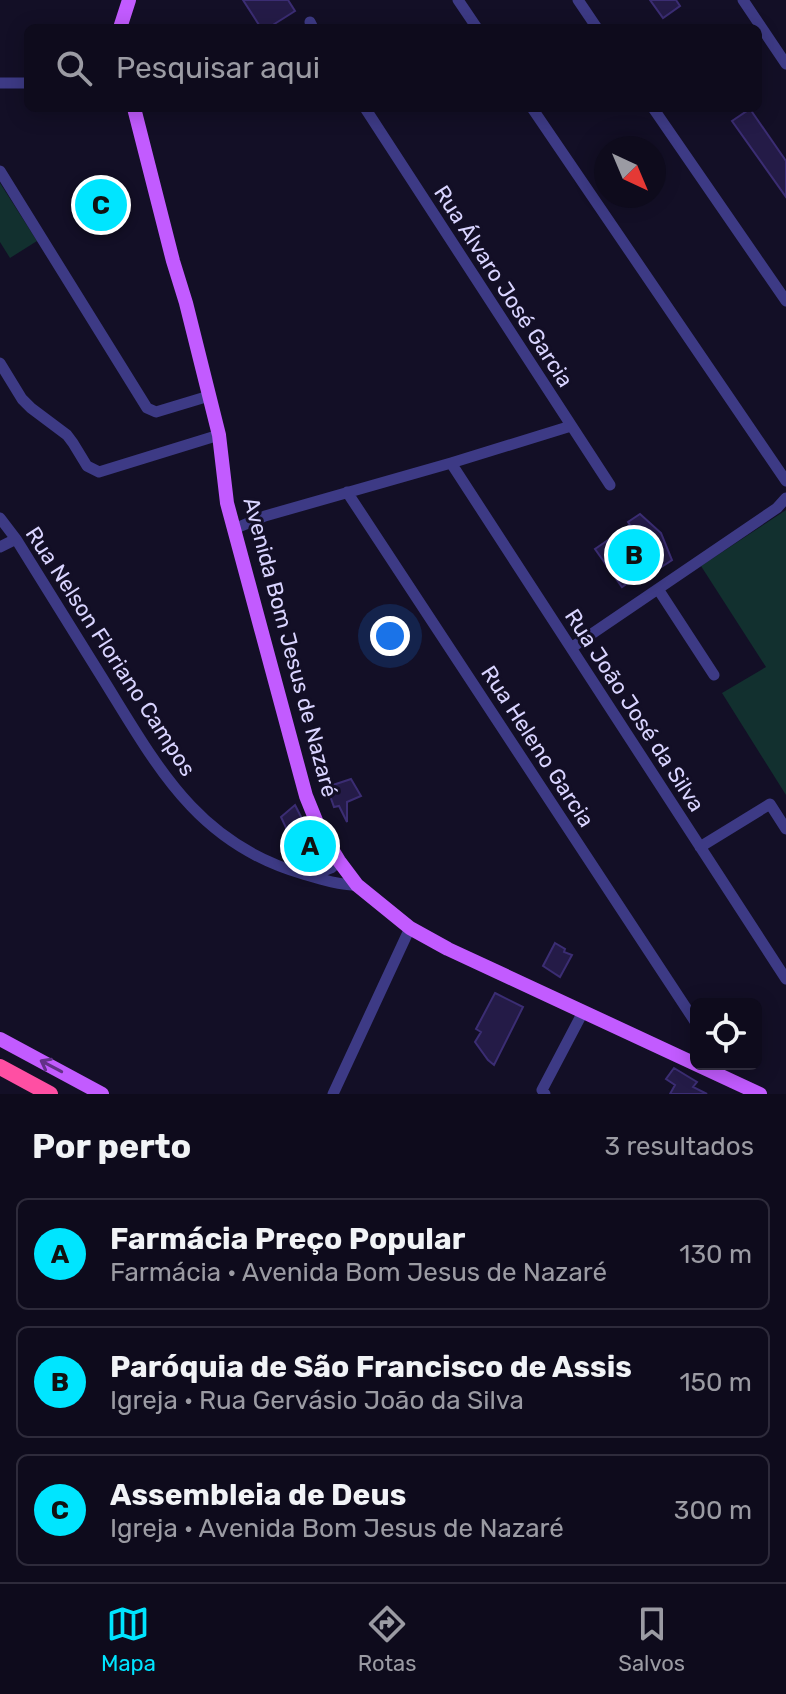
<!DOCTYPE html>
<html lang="pt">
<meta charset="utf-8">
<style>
body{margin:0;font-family:Rubik,sans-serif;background:#1c1929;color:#f1f3f6}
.controls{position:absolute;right:24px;bottom:24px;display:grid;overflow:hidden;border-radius:12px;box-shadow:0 4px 20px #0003}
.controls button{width:72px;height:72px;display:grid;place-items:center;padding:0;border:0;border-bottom:2px solid #2e2b3b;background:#0e0b1c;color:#f1f3f6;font:40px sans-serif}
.compass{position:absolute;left:594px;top:136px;width:72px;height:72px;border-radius:50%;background:#0e0b1c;box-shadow:0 4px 20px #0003;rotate:136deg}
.you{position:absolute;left:390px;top:636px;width:28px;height:28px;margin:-20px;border:6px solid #fff;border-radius:50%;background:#1a73e8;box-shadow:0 0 0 12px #1a73e833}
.badge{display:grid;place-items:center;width:52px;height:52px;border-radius:50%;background:#00e5ff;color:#111;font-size:26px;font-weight:700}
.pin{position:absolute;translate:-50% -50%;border:4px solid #fff;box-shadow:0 2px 8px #0006}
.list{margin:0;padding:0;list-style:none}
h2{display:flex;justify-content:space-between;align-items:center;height:104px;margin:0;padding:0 32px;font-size:34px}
h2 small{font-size:26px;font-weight:400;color:#9b9ba3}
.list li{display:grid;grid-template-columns:52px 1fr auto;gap:24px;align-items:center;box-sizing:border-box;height:112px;margin:0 16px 16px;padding:0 16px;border:2px solid #2e2b3b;border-radius:12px}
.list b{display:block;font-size:30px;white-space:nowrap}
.list p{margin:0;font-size:26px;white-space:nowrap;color:#9b9ba3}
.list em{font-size:26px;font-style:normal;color:#9b9ba3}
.icon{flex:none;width:44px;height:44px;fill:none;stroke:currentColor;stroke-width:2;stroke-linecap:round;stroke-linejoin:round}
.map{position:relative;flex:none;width:786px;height:1094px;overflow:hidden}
.search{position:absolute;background:#0e0b1c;box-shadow:0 4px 20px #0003;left:24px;right:24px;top:24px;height:88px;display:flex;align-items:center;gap:20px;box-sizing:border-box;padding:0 28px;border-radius:12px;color:#9b9ba3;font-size:30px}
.sheet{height:488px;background:#0e0b1c}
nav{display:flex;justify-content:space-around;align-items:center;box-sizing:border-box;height:112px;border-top:2px solid #2e2b3b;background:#0e0b1c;font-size:22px;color:#9b9ba3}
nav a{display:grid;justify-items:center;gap:4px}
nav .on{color:#00e5ff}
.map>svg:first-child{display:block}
.green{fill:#12302f}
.building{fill:#241b47;stroke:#3b2d73;stroke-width:2}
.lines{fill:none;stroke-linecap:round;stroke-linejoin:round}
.minor{stroke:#3d3a85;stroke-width:11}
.major{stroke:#c25bff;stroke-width:14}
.highway{stroke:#ff4fa3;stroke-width:16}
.oneway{stroke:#623188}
.labels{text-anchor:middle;stroke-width:6;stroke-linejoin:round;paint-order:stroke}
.street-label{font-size:22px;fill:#d9d4ff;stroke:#130f26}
</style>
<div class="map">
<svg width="786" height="1094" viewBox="0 0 786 1094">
<rect width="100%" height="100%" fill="#130f26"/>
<path class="green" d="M 0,183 L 37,241 L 10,258 L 0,242 Z
M 786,510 L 786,795 L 722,693 L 766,667 L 701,566 Z"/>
<path class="building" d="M 243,0 L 288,0 L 295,11 L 268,28 L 261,28 Z
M 650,0 L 676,0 L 680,6 L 663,18 Z
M 750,109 L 786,161 L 786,197 L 732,121 Z
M 114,193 L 118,208 L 89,217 L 85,201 Z
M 640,514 L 661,533 L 672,560 L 660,568 L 656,563 L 622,587 L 595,549 L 630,525 L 628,522 Z
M 351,779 L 361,796 L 347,802 L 347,822 L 339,806 L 334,807 L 327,787 Z
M 295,805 L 318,850 L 307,857 L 300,858 L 281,817 Z
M 555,943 L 565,949 L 564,952 L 572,955 L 560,977 L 543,966 Z
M 495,993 L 523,1007 L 494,1065 L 488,1060 L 475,1042 L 481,1032 L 476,1029 Z
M 674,1068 L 697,1082 L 693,1087 L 707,1094 L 670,1094 L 675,1085 L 666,1079 Z"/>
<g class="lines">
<path class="minor" d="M 458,0 L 477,28
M 578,0 L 597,28
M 743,0 L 786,64
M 310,22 L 313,28
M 0,83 L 28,83
M 365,108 L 610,485
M 532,108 L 786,481
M 653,108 L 786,301
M 0,171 L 147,408 L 156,412 L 209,396
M 0,363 L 22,399 L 31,408 L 67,435 L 73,443 L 87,466 L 99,472 L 219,435
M 451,463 L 786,979
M 347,492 L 696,1023
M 0,518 L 16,539 C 45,586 74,633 103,679 C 157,766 197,844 303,874 C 320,879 339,885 357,885
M 234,529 L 265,516 L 451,463 L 571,426
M 0,547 L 16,539
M 658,589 L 714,675
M 571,648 L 777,508 L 786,498
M 700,847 L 770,804 L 786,829
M 311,876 L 331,868 L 339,861
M 333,1094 L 410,928
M 545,1094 L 542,1090 L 583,1012"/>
<path class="major" d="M 120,28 L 129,0
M 134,108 L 173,261 L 186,303 L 219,435 L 227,503 L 306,796 L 319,828 L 339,861 L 357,885 L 410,928 L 448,949 L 760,1094
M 0,1039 L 102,1094"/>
<path class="highway" d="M 0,1067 L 50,1094"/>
</g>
<defs><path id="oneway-shaft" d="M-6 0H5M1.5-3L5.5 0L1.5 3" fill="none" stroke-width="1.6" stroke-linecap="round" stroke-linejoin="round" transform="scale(2)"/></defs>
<use class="oneway" href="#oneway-shaft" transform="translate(51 1066) rotate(-152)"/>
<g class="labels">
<g class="street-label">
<text transform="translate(504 286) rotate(57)" y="8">Rua Álvaro José Garcia</text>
<text transform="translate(291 647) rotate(75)" y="8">Avenida Bom Jesus de Nazaré</text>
<text transform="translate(111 651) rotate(57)" y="8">Rua Nelson Floriano Campos</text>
<text transform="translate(635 710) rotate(57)" y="8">Rua João José da Silva</text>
<text transform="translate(538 746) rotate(57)" y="8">Rua Heleno Garcia</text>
</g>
</g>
</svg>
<div class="controls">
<button><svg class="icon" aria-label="locate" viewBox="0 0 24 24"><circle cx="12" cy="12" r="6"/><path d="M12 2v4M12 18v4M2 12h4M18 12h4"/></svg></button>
</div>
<svg class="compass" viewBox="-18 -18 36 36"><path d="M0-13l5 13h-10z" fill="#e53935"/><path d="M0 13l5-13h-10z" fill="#9b9ba3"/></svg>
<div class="you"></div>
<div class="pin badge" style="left:310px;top:846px">A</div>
<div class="pin badge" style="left:634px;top:555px">B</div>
<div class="pin badge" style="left:101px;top:205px">C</div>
<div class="search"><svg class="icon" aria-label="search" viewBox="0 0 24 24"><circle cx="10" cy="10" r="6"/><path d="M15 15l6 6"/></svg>Pesquisar aqui</div>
</div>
<section class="sheet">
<h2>Por perto<small>3 resultados</small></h2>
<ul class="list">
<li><span class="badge">A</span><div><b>Farmácia Preço Popular</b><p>Farmácia · Avenida Bom Jesus de Nazaré</p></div><em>130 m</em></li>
<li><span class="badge">B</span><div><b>Paróquia de São Francisco de Assis</b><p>Igreja · Rua Gervásio João da Silva</p></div><em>150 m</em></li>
<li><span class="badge">C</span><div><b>Assembleia de Deus</b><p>Igreja · Avenida Bom Jesus de Nazaré</p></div><em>300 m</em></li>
</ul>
</section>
<nav>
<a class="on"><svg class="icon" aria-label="map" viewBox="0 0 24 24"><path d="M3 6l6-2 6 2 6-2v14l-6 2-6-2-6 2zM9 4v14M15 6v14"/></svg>Mapa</a>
<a><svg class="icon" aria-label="directions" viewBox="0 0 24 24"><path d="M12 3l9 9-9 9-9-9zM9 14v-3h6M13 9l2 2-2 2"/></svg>Rotas</a>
<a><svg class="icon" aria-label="saved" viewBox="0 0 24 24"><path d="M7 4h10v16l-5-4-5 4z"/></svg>Salvos</a>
</nav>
